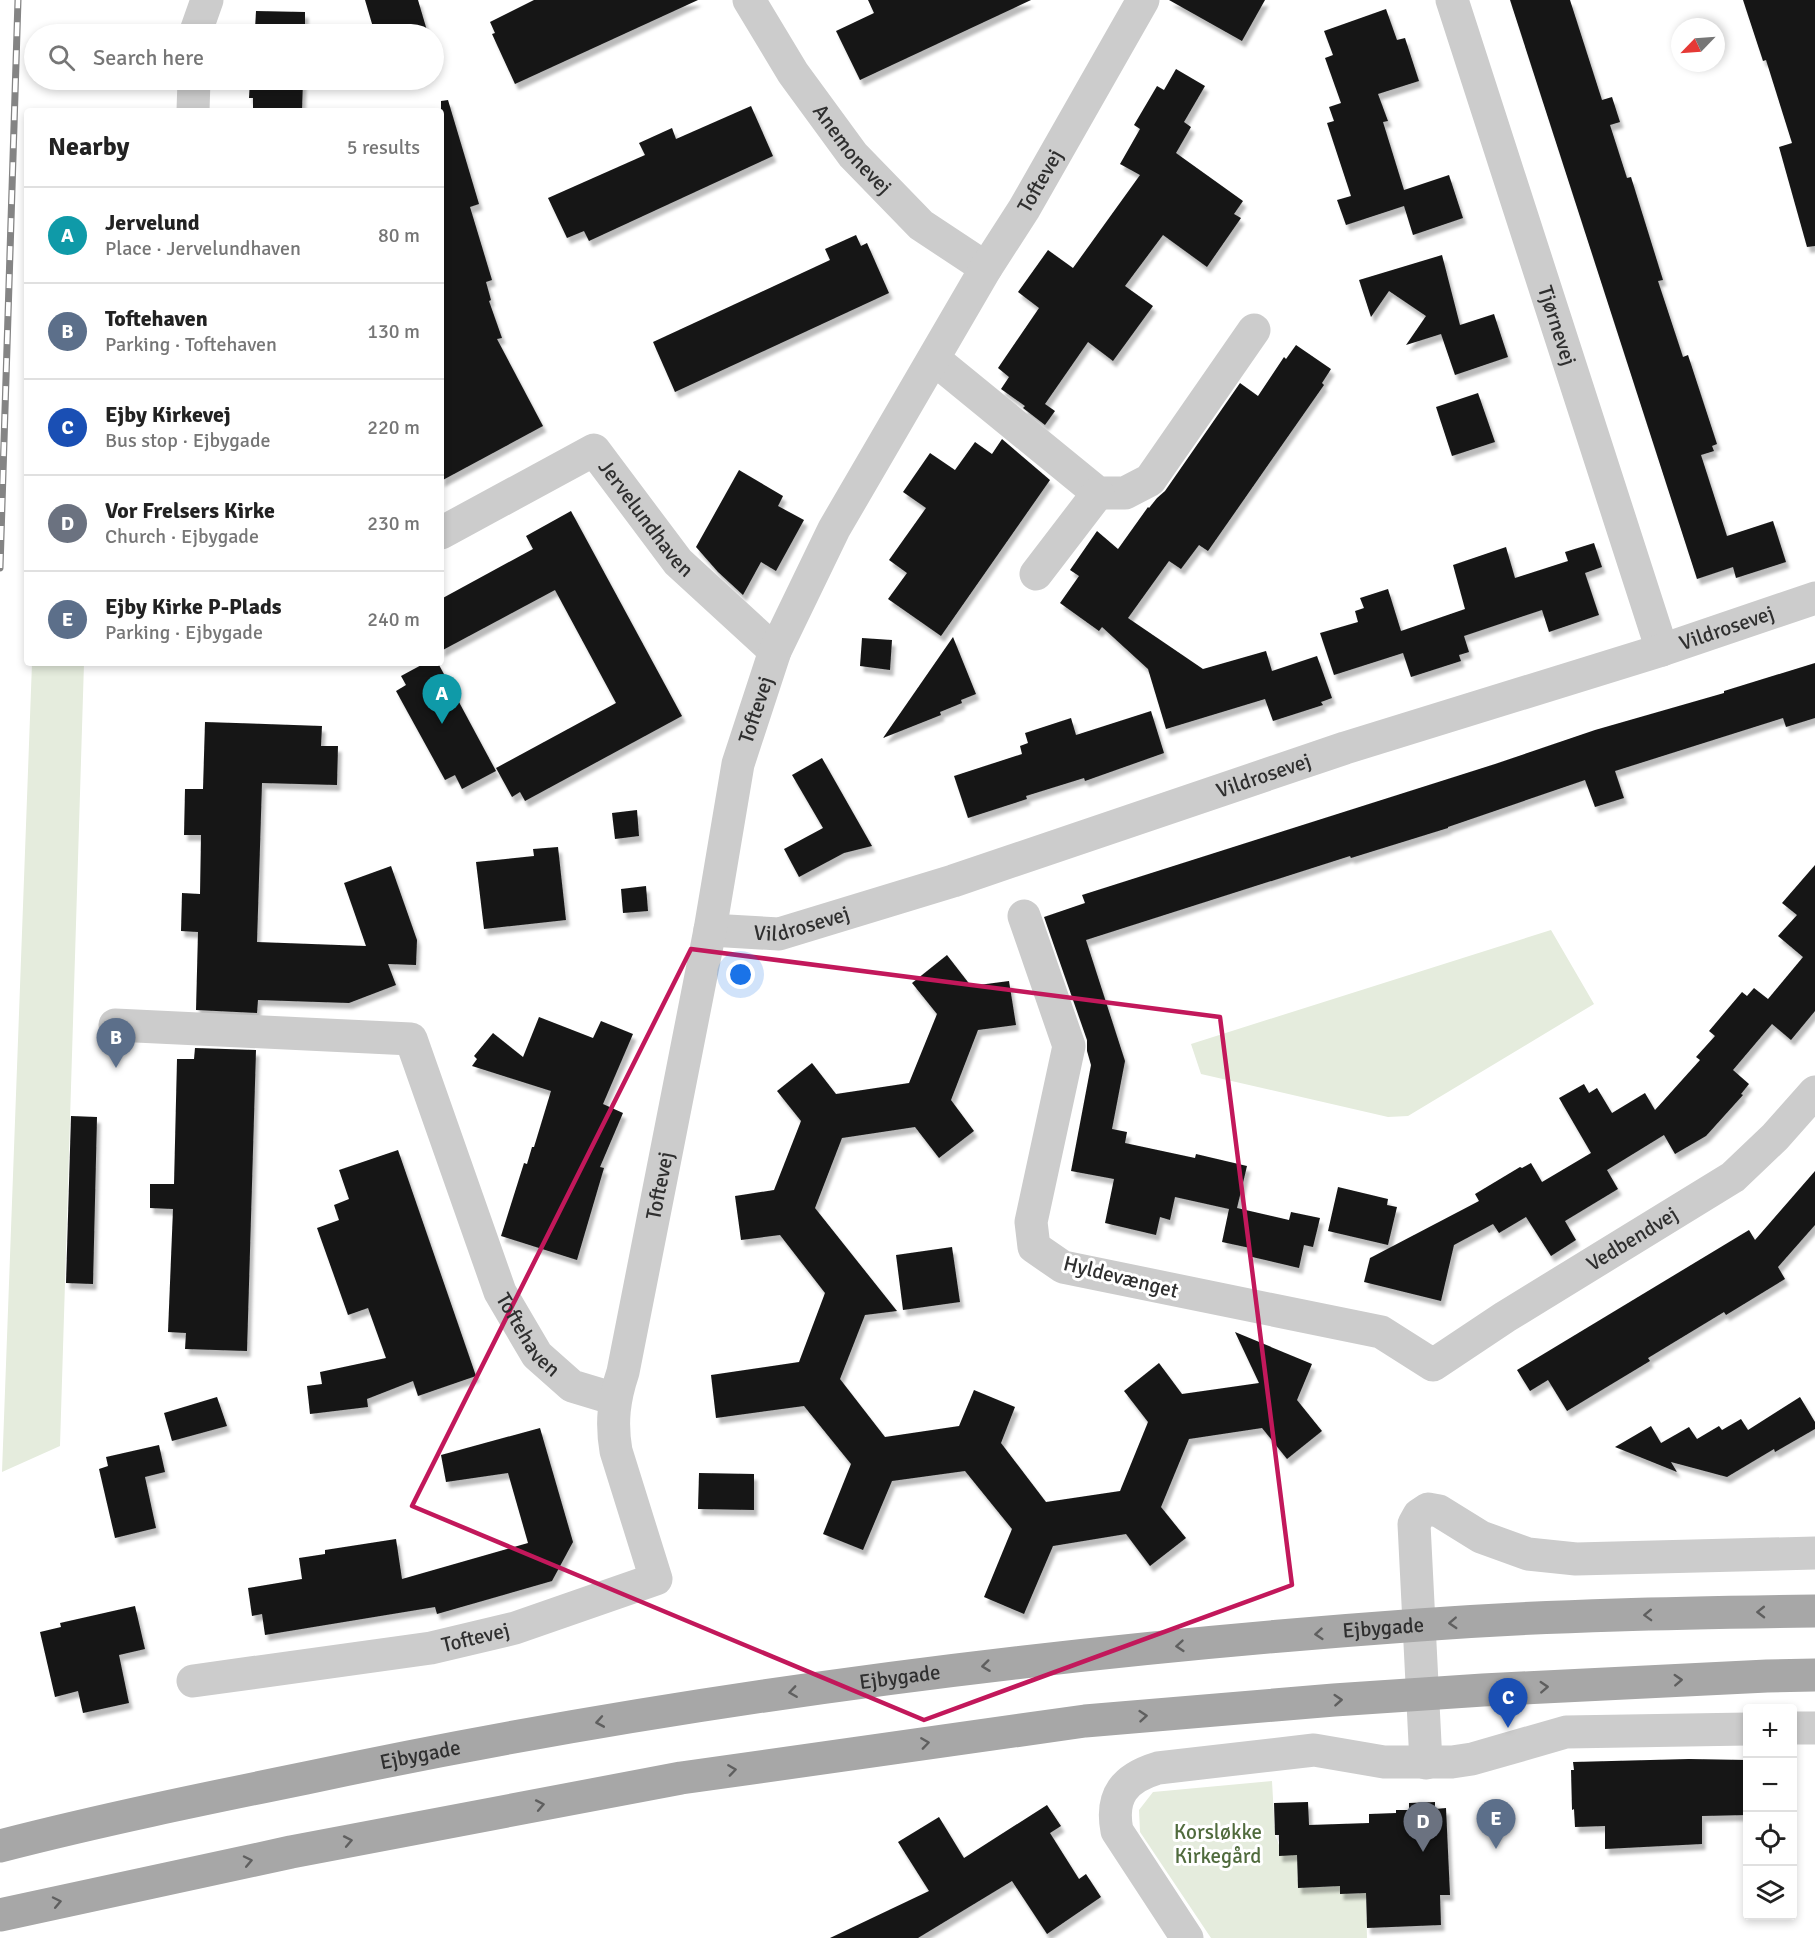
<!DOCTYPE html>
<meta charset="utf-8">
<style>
body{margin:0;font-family:Signika,sans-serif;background:#f6f6f6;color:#222}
.controls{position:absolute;right:18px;bottom:18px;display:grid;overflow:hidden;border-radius:6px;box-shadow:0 3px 9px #0003}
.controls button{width:54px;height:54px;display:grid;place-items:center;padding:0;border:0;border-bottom:2px solid #e0e0e0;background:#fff;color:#222;font:30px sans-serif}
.compass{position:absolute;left:1671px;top:18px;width:54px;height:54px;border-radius:50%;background:#fff;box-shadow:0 3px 9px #0003;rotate:245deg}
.you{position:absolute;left:741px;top:975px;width:21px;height:21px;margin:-15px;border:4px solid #fff;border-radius:50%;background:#1a73e8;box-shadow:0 0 0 9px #1a73e833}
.badge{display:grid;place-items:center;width:39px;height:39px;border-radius:50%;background:#2563eb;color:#fff;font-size:20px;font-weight:700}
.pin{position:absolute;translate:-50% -50px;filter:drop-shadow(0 2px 3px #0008)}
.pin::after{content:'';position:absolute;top:32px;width:21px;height:18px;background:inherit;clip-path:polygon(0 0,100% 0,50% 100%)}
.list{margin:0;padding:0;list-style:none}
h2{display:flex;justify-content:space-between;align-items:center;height:78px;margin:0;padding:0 24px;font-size:26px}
h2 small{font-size:20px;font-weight:400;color:#767676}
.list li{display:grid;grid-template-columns:39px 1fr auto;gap:18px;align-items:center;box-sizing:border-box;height:96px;padding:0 24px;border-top:2px solid #e0e0e0}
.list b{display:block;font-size:22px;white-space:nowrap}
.list p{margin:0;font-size:20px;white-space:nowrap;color:#767676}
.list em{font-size:20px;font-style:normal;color:#767676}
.icon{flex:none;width:33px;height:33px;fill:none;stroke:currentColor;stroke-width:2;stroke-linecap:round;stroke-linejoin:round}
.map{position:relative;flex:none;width:1815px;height:1938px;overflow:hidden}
.search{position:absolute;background:#fff;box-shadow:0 3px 9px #0003;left:24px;top:24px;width:420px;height:66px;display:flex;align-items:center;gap:15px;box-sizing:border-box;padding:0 21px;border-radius:33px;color:#767676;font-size:22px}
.panel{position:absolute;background:#fff;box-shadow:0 3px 9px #0003;left:24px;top:108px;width:420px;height:558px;border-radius:6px}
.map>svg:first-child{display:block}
.green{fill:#e5ecdd}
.building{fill:#161616;filter:url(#shadow)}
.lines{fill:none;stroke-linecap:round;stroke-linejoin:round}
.minor{stroke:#ccc;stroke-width:33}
.major{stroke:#a7a7a7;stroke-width:33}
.rail-casing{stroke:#848484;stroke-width:7}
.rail{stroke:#fff;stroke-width:4.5;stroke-dasharray:14;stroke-linecap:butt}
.oneway{stroke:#5f5f5f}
.marked{fill:none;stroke:#c2185b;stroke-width:4.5;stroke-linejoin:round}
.labels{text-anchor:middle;stroke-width:6;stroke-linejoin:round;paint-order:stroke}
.street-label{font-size:21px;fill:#2f2f2f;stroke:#fff}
.park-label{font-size:21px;fill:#506b3d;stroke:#fff}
</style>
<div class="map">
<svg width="1815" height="1938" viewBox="0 0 1815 1938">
<defs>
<filter id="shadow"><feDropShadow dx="3.5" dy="6" stdDeviation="1.5" flood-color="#0004"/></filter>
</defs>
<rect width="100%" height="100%" fill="#fff"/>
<path class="green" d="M 32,663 L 84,663 L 60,1446 L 2,1472 Z
M 1551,930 L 1594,1004 L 1408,1116 L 1388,1117 L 1201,1074 L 1191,1044 Z
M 1272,1781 L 1275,1835 L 1279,1845 L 1279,1855 L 1297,1855 L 1298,1888 L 1340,1886 L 1340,1894 L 1366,1893 L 1367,1938 L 1211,1938 L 1140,1832 L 1139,1810 L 1153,1792 Z"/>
<path class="building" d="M 365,0 L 418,0 L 428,34 L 375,34 Z
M 534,0 L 698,0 L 515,84 L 492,34 L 495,33 L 490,22 Z
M 868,0 L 1031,0 L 860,80 L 836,31 L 874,13 Z
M 1169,0 L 1265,0 L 1242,41 Z
M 1510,0 L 1570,0 L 1602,100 L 1612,97 L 1620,122 L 1610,125 L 1627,178 L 1631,177 L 1663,280 L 1658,281 L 1683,357 L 1688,355 L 1717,444 L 1712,446 L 1714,451 L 1701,455 L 1727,536 L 1773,521 L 1786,562 L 1736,578 L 1733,567 L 1697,579 Z
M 1743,0 L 1815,0 L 1815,246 L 1807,247 L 1779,147 L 1792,143 L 1766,60 L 1763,61 Z
M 1386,9 L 1397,40 L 1405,38 L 1419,81 L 1378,94 L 1388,121 L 1383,122 L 1404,190 L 1449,175 L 1463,218 L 1413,235 L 1404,206 L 1346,225 L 1337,200 L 1351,196 L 1327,123 L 1334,121 L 1329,107 L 1341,103 L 1325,58 L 1333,55 L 1324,31 Z
M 256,11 L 305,12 L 305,34 L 251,34 L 251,29 L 255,29 Z
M 1176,69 L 1205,86 L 1184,122 L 1191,127 L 1176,153 L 1243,201 L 1234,214 L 1241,218 L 1207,267 L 1163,235 L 1125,286 L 1153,306 L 1113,361 L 1088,342 L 1045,404 L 1055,411 L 1045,425 L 1023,408 L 1025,406 L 1001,389 L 1009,377 L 998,368 L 1039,308 L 1018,292 L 1048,250 L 1073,268 L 1140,175 L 1120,164 L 1140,129 L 1134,125 L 1157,86 L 1164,90 Z
M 250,80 L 303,80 L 302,111 L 253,111 L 253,98 L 249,98 Z
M 448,100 L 479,204 L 470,207 L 492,280 L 486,282 L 491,300 L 489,301 L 502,338 L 497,339 L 543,426 L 441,481 L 441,101 Z
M 751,106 L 773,156 L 589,241 L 584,231 L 567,238 L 548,198 L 645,155 L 639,143 L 672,128 L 676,139 Z
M 856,235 L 861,246 L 867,243 L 889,293 L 675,392 L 653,342 L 830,260 L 825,249 Z
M 1442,255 L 1460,325 L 1494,314 L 1508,357 L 1455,375 L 1441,334 L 1406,345 L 1426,316 L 1389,291 L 1371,317 L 1359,280 Z
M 1296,345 L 1331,369 L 1322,383 L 1324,385 L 1208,551 L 1199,545 L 1181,569 L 1169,561 L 1128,618 L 1203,669 L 1266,651 L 1272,671 L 1317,656 L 1332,698 L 1321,702 L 1323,705 L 1273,721 L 1265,699 L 1166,729 L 1148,669 L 1102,627 L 1099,631 L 1060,603 L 1079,576 L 1070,570 L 1097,531 L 1118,549 L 1148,507 L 1149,508 L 1157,498 L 1165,491 L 1240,383 L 1258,396 L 1284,357 L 1286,359 Z
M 1478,393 L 1495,442 L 1452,456 L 1436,407 Z
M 1002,439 L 1050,480 L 941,636 L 888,599 L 907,573 L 889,560 L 926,508 L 903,492 L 930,453 L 955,470 L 975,442 L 992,454 Z
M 739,470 L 783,496 L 778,506 L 804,520 L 776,571 L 761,562 L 743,595 L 718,572 L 696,547 Z
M 571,511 L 682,716 L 525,801 L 520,792 L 512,797 L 496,768 L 616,703 L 555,590 L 441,651 L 441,599 L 533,549 L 526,536 Z
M 1594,543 L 1602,567 L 1585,573 L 1599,615 L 1549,632 L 1542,610 L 1464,636 L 1469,652 L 1459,655 L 1461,661 L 1411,677 L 1403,653 L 1334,675 L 1320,633 L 1358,622 L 1355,611 L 1364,608 L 1360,598 L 1388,589 L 1401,631 L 1465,609 L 1453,565 L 1506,547 L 1515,578 L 1568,561 L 1565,552 Z
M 953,637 L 976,694 L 961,700 L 962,703 L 940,712 L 941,715 L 883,738 Z
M 862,638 L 892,640 L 890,670 L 860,666 Z
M 425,663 L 438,663 L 496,771 L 462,789 L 455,775 L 445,780 L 396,691 L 406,685 L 401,676 Z
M 1815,663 L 1815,718 L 1786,727 L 1783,718 L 1615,771 L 1624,798 L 1595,807 L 1585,780 L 1448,827 L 1448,828 L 1351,858 L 1350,856 L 1086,940 L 1125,1061 L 1112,1129 L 1127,1132 L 1125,1143 L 1195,1158 L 1196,1154 L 1247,1166 L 1237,1208 L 1289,1220 L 1291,1212 L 1320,1218 L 1313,1247 L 1304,1245 L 1299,1268 L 1248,1256 L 1250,1248 L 1222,1242 L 1229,1209 L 1175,1197 L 1170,1220 L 1160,1217 L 1156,1235 L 1105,1223 L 1114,1179 L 1071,1171 L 1091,1065 L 1087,1051 L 1087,1040 L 1044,917 L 1085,903 L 1082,895 L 1495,764 L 1595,730 L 1724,693 L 1724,691 Z
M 1151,711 L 1164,753 L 1085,781 L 1084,778 L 1026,796 L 1027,799 L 968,818 L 954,776 L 1022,754 L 1020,746 L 1028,743 L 1025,733 L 1071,718 L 1076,735 Z
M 205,722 L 322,726 L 321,746 L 338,746 L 337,785 L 262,783 L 257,942 L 366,946 L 344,883 L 391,866 L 417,940 L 416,965 L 388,964 L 396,985 L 349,1003 L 258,1000 L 257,1013 L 196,1010 L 198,932 L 181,931 L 182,893 L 200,894 L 201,835 L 184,835 L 185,789 L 203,789 Z
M 822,758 L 872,846 L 844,853 L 799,877 L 784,849 L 823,828 L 792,775 Z
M 637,810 L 639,836 L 615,839 L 612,813 Z
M 558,847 L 566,920 L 484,929 L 476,862 L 534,856 L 533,849 Z
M 1815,865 L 1815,1011 L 1791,1040 L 1772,1024 L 1733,1070 L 1749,1084 L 1741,1094 L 1743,1095 L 1706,1136 L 1675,1154 L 1664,1135 L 1607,1170 L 1618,1189 L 1565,1221 L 1576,1240 L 1551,1256 L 1526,1217 L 1499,1233 L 1493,1224 L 1454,1245 L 1441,1301 L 1364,1282 L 1370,1258 L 1479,1201 L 1475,1194 L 1520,1167 L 1522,1168 L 1531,1163 L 1542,1182 L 1591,1153 L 1559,1098 L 1584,1084 L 1589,1093 L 1597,1088 L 1612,1113 L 1645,1093 L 1655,1110 L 1700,1060 L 1696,1057 L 1715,1036 L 1709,1031 L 1742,992 L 1747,996 L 1754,988 L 1768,999 L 1803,957 L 1778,936 L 1797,915 L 1782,903 Z
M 646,886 L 648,911 L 623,913 L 621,889 Z
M 947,955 L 971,986 L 1009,981 L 1016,1025 L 978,1030 L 951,1100 L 974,1131 L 939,1158 L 915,1127 L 842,1138 L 815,1208 L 897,1311 L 865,1315 L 840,1379 L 885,1437 L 959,1426 L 974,1390 L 1015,1407 L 1001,1443 L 1046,1502 L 1120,1491 L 1148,1422 L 1124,1391 L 1159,1363 L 1182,1394 L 1259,1383 L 1235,1332 L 1312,1364 L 1297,1400 L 1322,1431 L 1287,1459 L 1262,1428 L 1189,1439 L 1161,1507 L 1186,1538 L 1150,1566 L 1126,1534 L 1053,1546 L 1024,1614 L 984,1597 L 1012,1529 L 965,1471 L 892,1481 L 863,1550 L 823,1534 L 851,1464 L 804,1406 L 716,1418 L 711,1375 L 799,1362 L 825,1293 L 780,1235 L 741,1240 L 735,1196 L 774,1190 L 801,1121 L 777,1091 L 812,1063 L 836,1094 L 909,1083 L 937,1014 L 912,983 Z
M 539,1017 L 593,1038 L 601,1021 L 633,1034 L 603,1104 L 623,1113 L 600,1167 L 604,1168 L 577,1260 L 501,1236 L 524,1163 L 527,1164 L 532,1147 L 534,1147 L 551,1091 L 472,1066 L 477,1059 L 474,1056 L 493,1033 L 523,1057 Z
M 195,1048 L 256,1050 L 247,1351 L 185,1349 L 186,1333 L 168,1332 L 173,1209 L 150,1208 L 150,1184 L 174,1184 L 177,1059 L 194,1059 Z
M 71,1116 L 97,1117 L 93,1284 L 66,1283 Z
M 398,1150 L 476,1376 L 418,1396 L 413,1381 L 367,1399 L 368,1407 L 310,1414 L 307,1386 L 322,1384 L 320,1372 L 386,1358 L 368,1308 L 348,1315 L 317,1228 L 339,1220 L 334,1205 L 349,1199 L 339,1170 Z
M 1815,1171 L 1815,1225 L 1778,1267 L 1785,1279 L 1726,1315 L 1724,1312 L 1648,1358 L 1650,1361 L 1567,1411 L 1548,1380 L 1530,1391 L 1517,1370 L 1749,1230 L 1755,1240 Z
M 1338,1187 L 1388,1199 L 1387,1205 L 1397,1207 L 1388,1245 L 1328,1231 Z
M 952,1247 L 960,1302 L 903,1310 L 896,1255 Z
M 217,1397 L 227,1426 L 172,1441 L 164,1413 Z
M 1800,1397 L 1815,1422 L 1815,1429 L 1775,1452 L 1774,1449 L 1727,1477 L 1671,1462 L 1677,1472 L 1615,1447 L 1651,1426 L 1661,1443 L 1689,1427 L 1697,1439 L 1719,1426 L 1722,1430 L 1741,1419 L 1748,1430 Z
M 540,1428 L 573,1542 L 552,1581 L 437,1614 L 435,1607 L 265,1635 L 262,1614 L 252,1616 L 248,1588 L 302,1579 L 299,1558 L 325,1554 L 325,1550 L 396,1539 L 402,1579 L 528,1543 L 508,1473 L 446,1482 L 441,1455 Z
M 159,1445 L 165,1472 L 145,1477 L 156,1528 L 115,1538 L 99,1469 L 108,1466 L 106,1457 Z
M 699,1473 L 754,1474 L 754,1510 L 698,1509 Z
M 135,1606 L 145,1649 L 119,1655 L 129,1703 L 83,1713 L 78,1691 L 55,1697 L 40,1632 L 61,1627 L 60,1623 Z
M 1689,1759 L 1748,1760 L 1748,1815 L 1702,1816 L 1702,1844 L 1605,1849 L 1605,1826 L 1575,1827 L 1574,1809 L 1572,1810 L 1571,1770 L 1574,1770 L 1573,1762 Z
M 1308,1802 L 1309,1825 L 1369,1823 L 1369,1814 L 1396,1813 L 1396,1810 L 1409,1810 L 1409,1803 L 1435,1802 L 1435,1809 L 1446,1808 L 1450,1895 L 1440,1895 L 1441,1925 L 1367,1928 L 1366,1893 L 1340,1894 L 1340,1886 L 1298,1888 L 1297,1855 L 1279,1856 L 1279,1835 L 1275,1835 L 1274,1803 Z
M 1047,1805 L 1061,1826 L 1050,1833 L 1079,1879 L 1086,1874 L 1101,1897 L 1047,1934 L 1012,1881 L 918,1938 L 830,1938 L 929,1891 L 898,1842 L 939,1817 L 964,1858 Z"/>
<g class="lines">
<g class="minor">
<path id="s1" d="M 749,0 L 793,73 L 853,155 L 921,225 L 986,268"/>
<path id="s2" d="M 1452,0 L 1662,650"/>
<path d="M 195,34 L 207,0"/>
<path d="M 193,111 L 194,80"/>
<path d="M 934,359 L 1098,493 L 1125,493 L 1150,480 L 1254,330"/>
<path id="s3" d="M 441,533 L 594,450 L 678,562 L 775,651"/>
<path d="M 1036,574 L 1098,493"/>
<path id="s4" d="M 1024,916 L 1069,1046 L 1031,1222 L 1034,1247 L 1063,1267 L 1381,1332 L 1433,1365 L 1505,1317 L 1733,1177 L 1775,1137 L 1815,1092"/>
<path id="s5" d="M 710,930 L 779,934 L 953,881 L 1345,748 L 1662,650 L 1815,598"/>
<path id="s6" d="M 115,1025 L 411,1039 L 500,1292 L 537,1355 L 572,1386 L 615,1399"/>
<path id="s7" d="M 193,1681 L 431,1648 L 515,1628 L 656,1579 L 616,1451 C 611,1422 614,1399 623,1372 L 710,930 L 738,764 L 775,651 L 834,529 L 986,268 L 1024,209 L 1143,0"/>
<path d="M 1792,1728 L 1815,1728"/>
<path d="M 1426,1763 L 1414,1524 L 1419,1515 L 1428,1509 L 1439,1511 L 1481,1537 L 1528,1554 L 1576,1559 L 1815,1553"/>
<path d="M 1187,1938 L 1117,1831 C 1110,1795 1125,1778 1158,1768 L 1314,1750 L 1384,1762 L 1452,1762 L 1472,1759 L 1566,1732 L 1748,1729"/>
</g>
<g class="major">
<path id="s8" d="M 0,1846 C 101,1820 203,1799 306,1778 C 672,1700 1045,1652 1419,1625 C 1551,1615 1683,1613 1815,1611"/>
<path d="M 0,1915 L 291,1852 L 681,1778 L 1085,1721 L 1334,1700 L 1483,1690 L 1767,1676 L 1815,1675"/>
</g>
<g class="rail-casing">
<path id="rail" d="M 0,568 L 18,0"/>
</g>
<use href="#rail" class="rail"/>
</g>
<defs><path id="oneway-chevron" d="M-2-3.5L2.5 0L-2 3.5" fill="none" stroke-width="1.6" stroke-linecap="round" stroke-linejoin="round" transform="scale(1.5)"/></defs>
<g class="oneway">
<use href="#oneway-chevron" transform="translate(1761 1612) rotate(179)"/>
<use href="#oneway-chevron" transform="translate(1648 1615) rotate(178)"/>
<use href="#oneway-chevron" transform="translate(1453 1623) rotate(177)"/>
<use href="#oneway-chevron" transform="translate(1319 1634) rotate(175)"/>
<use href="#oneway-chevron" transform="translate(1180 1646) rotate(175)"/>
<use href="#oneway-chevron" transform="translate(986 1666) rotate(173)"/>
<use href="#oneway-chevron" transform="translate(1678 1680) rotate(-3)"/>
<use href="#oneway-chevron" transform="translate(1544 1687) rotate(-3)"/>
<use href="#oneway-chevron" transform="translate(793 1692) rotate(172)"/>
<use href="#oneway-chevron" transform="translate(1338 1700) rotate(-4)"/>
<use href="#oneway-chevron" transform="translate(1143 1716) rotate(-5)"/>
<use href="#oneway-chevron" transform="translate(600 1722) rotate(170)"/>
<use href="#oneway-chevron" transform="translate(925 1743) rotate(-8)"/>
<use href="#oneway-chevron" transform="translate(732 1770) rotate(-8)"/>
<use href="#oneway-chevron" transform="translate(540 1805) rotate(-11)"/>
<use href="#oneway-chevron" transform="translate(348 1841) rotate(-11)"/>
<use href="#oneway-chevron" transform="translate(248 1861) rotate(-12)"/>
<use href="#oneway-chevron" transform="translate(57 1902) rotate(-12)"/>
</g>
<path class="marked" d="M 691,949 L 1220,1017 L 1292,1585 L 924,1720 L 412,1506 Z"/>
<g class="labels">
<g class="street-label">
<text dy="7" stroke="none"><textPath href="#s1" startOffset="182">Anemonevej</textPath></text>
<text dy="7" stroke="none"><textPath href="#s7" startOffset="1968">Toftevej</textPath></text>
<text dy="7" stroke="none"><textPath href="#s2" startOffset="342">Tjørnevej</textPath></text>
<text dy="7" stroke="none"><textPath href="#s3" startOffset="260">Jervelundhaven</textPath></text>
<text dy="7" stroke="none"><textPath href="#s5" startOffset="1065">Vildrosevej</textPath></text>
<text dy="7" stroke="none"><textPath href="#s7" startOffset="1366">Toftevej</textPath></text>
<text dy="7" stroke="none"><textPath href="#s5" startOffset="579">Vildrosevej</textPath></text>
<text dy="7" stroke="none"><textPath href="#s5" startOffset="93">Vildrosevej</textPath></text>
<text dy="7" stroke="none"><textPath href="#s7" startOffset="880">Toftevej</textPath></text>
<text dy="7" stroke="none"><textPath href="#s4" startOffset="1000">Vedbendvej</textPath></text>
<text transform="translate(1121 1277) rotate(14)" y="7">Hyldevænget</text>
<text dy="7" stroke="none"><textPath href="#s6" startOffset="616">Toftehaven</textPath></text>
<text dy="7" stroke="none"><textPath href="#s8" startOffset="1402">Ejbygade</textPath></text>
<text dy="7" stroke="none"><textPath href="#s7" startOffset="286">Toftevej</textPath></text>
<text dy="7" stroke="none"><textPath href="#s8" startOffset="916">Ejbygade</textPath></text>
<text dy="7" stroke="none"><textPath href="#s8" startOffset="430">Ejbygade</textPath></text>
</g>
<g class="park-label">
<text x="1218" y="1839">Korsløkke<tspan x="1218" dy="24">Kirkegård</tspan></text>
</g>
</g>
</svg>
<div class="controls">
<button>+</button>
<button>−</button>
<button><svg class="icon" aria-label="locate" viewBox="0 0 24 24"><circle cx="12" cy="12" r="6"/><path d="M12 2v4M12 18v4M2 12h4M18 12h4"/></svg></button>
<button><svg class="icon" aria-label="layers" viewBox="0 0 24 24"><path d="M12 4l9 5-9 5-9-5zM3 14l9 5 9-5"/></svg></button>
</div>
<svg class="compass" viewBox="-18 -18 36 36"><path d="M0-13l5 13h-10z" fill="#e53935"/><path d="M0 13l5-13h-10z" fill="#767676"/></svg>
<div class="you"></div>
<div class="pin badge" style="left:442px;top:724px;background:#0f9aa8">A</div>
<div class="pin badge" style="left:116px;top:1068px;background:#5c6f8a">B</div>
<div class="pin badge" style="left:1508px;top:1728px;background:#1a4fb4">C</div>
<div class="pin badge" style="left:1423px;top:1852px;background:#6b7280">D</div>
<div class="pin badge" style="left:1496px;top:1849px;background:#5c6f8a">E</div>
<div class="search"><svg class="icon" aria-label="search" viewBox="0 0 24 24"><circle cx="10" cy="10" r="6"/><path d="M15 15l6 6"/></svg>Search here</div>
<section class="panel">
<h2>Nearby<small>5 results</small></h2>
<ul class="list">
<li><span class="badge" style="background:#0f9aa8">A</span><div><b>Jervelund</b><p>Place · Jervelundhaven</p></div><em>80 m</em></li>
<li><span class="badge" style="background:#5c6f8a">B</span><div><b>Toftehaven</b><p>Parking · Toftehaven</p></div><em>130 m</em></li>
<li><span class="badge" style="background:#1a4fb4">C</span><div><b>Ejby Kirkevej</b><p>Bus stop · Ejbygade</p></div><em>220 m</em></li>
<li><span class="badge" style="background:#6b7280">D</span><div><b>Vor Frelsers Kirke</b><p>Church · Ejbygade</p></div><em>230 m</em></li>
<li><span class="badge" style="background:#5c6f8a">E</span><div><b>Ejby Kirke P-Plads</b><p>Parking · Ejbygade</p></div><em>240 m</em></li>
</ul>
</section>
</div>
